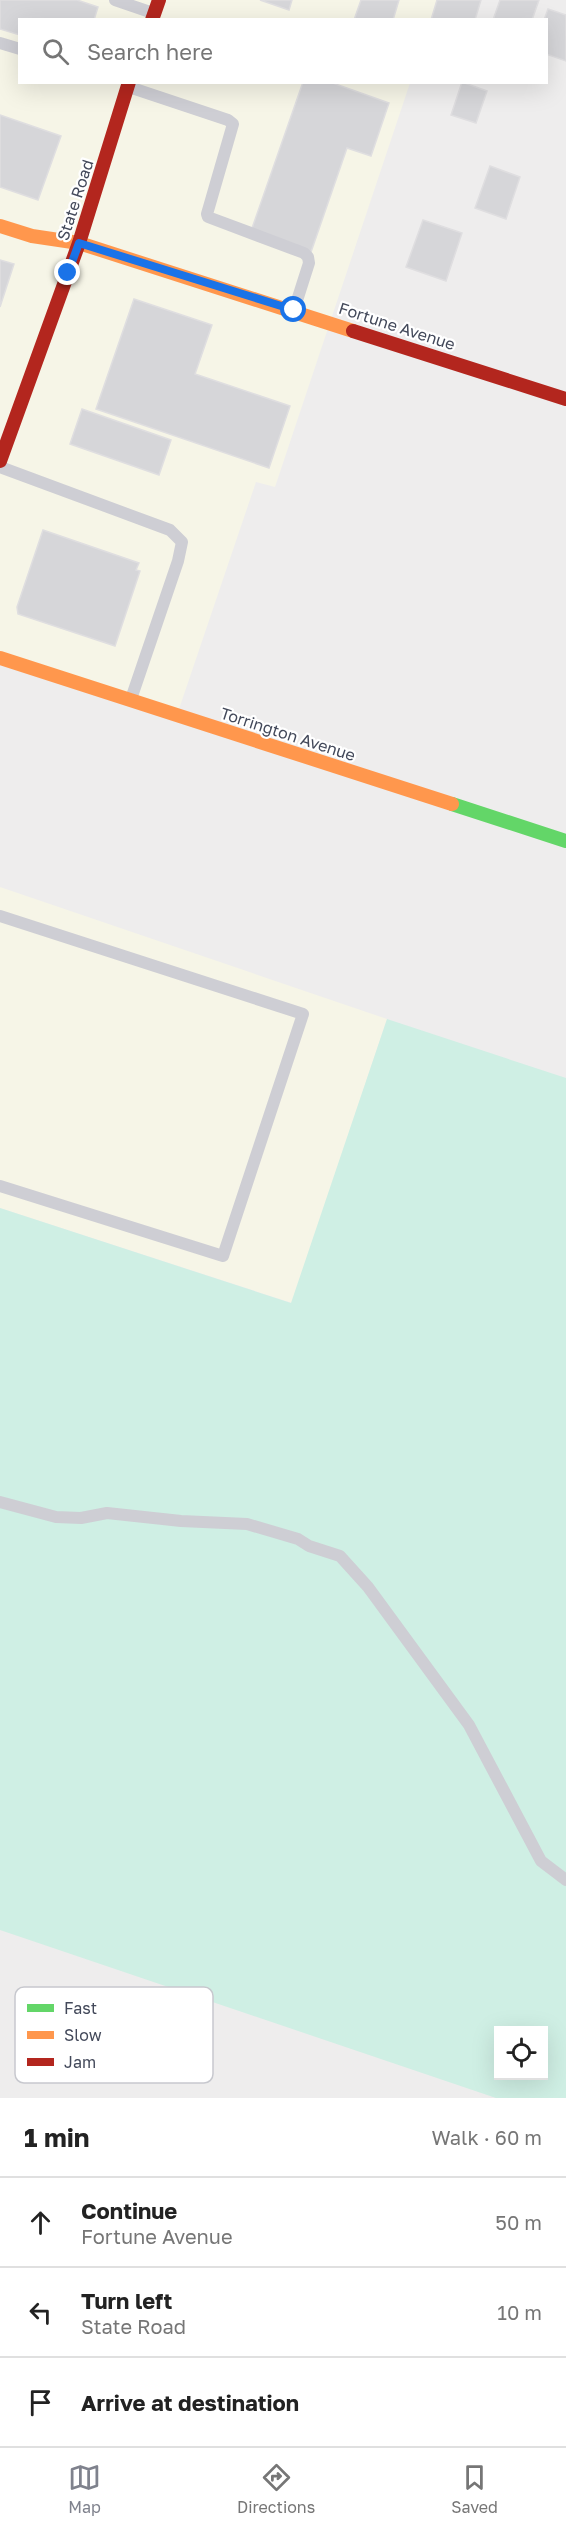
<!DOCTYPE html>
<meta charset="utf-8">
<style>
body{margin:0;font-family:"Golos Text",sans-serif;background:#f2f2f2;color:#222}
.controls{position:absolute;right:18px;bottom:18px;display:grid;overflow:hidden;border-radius:0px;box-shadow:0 6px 24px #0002}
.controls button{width:54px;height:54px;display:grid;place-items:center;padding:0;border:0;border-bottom:2px solid #e0e0e0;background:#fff;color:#222;font:30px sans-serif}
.stop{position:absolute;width:18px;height:18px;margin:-14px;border:4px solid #1a73e8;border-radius:50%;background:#fff}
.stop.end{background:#1a73e8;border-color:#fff;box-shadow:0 2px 6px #0008}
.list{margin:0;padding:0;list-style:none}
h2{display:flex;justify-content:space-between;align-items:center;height:78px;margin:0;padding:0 24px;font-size:26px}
h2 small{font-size:20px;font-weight:400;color:#767676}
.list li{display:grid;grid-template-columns:39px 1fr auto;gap:18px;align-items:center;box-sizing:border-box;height:90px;padding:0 24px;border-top:2px solid #e0e0e0}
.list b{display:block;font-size:22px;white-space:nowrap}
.list p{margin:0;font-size:20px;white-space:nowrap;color:#767676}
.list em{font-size:20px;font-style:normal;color:#767676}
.icon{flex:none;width:33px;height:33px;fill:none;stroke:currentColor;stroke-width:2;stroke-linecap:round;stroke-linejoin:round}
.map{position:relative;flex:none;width:566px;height:2098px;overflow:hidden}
.search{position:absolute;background:#fff;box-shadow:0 6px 24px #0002;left:18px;right:18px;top:18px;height:66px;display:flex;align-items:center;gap:15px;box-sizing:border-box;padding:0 21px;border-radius:0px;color:#767676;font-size:22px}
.sheet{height:348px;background:#fff}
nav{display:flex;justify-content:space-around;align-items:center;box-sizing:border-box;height:84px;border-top:2px solid #e0e0e0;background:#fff;font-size:16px;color:#767676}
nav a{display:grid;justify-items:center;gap:3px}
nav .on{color:#7f828d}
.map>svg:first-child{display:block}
.commercial{fill:#f6f5e7}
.green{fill:#cfefe4;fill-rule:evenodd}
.building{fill:#d6d6d9;stroke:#dfdee0;stroke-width:1.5}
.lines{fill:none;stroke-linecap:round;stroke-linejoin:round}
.lane{stroke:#ceced4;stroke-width:12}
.fast{stroke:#63d668;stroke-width:14}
.slow{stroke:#ff974d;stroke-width:14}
.jam{stroke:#b3261e;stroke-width:14}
.route{stroke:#1a73e8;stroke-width:8}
.labels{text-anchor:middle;stroke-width:4.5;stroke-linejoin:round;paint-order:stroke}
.street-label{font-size:16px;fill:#43495a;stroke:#fff}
.key{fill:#fff;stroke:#c7c8ce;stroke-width:1.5}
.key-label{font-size:16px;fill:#43495a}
</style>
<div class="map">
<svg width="566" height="2098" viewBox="0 0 566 2098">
<rect width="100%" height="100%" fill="#eeeded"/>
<path class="commercial" d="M 0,0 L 437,0 L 431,20 L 20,20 L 20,82 L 410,83 L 275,487 L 256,482 L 177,715 L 0,658 Z
M 0,887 L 387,1019 L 292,1303 L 0,1208 Z"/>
<path class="green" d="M 387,1019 L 566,1078 L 566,2098 L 496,2098 L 0,1930 L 0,1208 L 291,1303 ZM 498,2030 L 544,2030 L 544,2076 L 498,2076 Z"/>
<path class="building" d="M 0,0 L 77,0 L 98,7 L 94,20 L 20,20 L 20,35 L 0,29 Z
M 260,0 L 292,0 L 289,10 Z
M 361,0 L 399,0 L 393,20 L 354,20 Z
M 437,0 L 481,0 L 475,20 L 431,20 Z
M 500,0 L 539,0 L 532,20 L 493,20 Z
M 548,9 L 566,15 L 566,61 L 546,54 L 546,20 L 544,20 Z
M 303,82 L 330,82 L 389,103 L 371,156 L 347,148 L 311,252 L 251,231 Z
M 462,82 L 487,91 L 476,123 L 451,115 Z
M 0,115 L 61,136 L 38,200 L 0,187 Z
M 490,166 L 520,177 L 506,219 L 475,208 Z
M 423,220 L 462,233 L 446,281 L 406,267 Z
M 0,260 L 14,264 L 0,307 Z
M 134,299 L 212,325 L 195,374 L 290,406 L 269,468 L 96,409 Z
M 82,409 L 171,440 L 159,475 L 70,444 Z
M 43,530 L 139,563 L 136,570 L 140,571 L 115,646 L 18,614 L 17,607 Z"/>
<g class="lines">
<path class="lane" d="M 115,0 L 153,13
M 0,43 L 20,49
M 129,87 L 228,120 L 233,124 L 207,214 L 208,217 L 304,253 L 308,257 L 309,263 L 294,310
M 0,467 L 170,530 L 182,542 L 178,561 L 131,699
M 0,916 L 303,1014 L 223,1256 L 0,1186
M 0,1502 L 56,1517 L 81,1518 L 107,1513 L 181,1521 L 247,1524 L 298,1539 L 309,1546 L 340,1556 L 368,1587 L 469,1725 L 541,1861 L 566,1880"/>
<path class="fast" d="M 452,804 L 566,841"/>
<path class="slow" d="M 0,226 L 32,236 L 79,243 L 353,331
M 0,658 L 452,804"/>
<path class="jam" d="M 152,20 L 159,0
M 353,331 L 566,399
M 0,461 L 79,243 L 129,82"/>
</g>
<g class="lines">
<path class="route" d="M 68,273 L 79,243 L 294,310"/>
</g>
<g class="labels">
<g class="street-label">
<text transform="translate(75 200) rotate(-72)" y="6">State Road</text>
<text transform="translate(397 326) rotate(18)" y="6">Fortune Avenue</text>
<text transform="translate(288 734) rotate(18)" y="6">Torrington Avenue</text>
</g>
</g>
<rect x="15" y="1987" width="198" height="96" rx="9" class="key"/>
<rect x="27" y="2004" width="27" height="8" fill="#63d668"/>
<rect x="27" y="2031" width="27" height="8" fill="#ff974d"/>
<rect x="27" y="2058" width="27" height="8" fill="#b3261e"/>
<g class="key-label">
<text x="64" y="2014">Fast</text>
<text x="64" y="2041">Slow</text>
<text x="64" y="2068">Jam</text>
</g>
</svg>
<div class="controls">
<button><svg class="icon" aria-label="locate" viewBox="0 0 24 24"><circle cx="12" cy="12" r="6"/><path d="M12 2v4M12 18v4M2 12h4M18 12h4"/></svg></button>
</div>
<div class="stop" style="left:294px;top:310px"></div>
<div class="stop end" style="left:68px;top:273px"></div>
<div class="search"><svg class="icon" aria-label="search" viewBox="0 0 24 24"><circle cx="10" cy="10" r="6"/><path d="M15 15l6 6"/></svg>Search here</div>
</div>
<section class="sheet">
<h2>1 min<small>Walk · 60 m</small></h2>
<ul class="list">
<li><svg class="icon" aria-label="ahead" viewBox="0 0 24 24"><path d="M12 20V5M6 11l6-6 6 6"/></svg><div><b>Continue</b><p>Fortune Avenue</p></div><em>50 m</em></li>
<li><svg class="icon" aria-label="left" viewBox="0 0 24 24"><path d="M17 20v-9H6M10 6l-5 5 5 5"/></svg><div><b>Turn left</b><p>State Road</p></div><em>10 m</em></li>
<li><svg class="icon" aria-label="arrive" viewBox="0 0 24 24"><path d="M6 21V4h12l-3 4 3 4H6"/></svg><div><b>Arrive at destination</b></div></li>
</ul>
</section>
<nav>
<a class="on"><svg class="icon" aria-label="map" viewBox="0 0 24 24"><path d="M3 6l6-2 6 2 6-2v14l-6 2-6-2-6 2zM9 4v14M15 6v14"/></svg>Map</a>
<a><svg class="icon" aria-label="directions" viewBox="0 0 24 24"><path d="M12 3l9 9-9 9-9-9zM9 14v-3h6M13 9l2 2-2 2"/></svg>Directions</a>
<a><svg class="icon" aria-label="saved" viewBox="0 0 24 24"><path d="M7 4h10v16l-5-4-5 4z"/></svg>Saved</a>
</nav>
